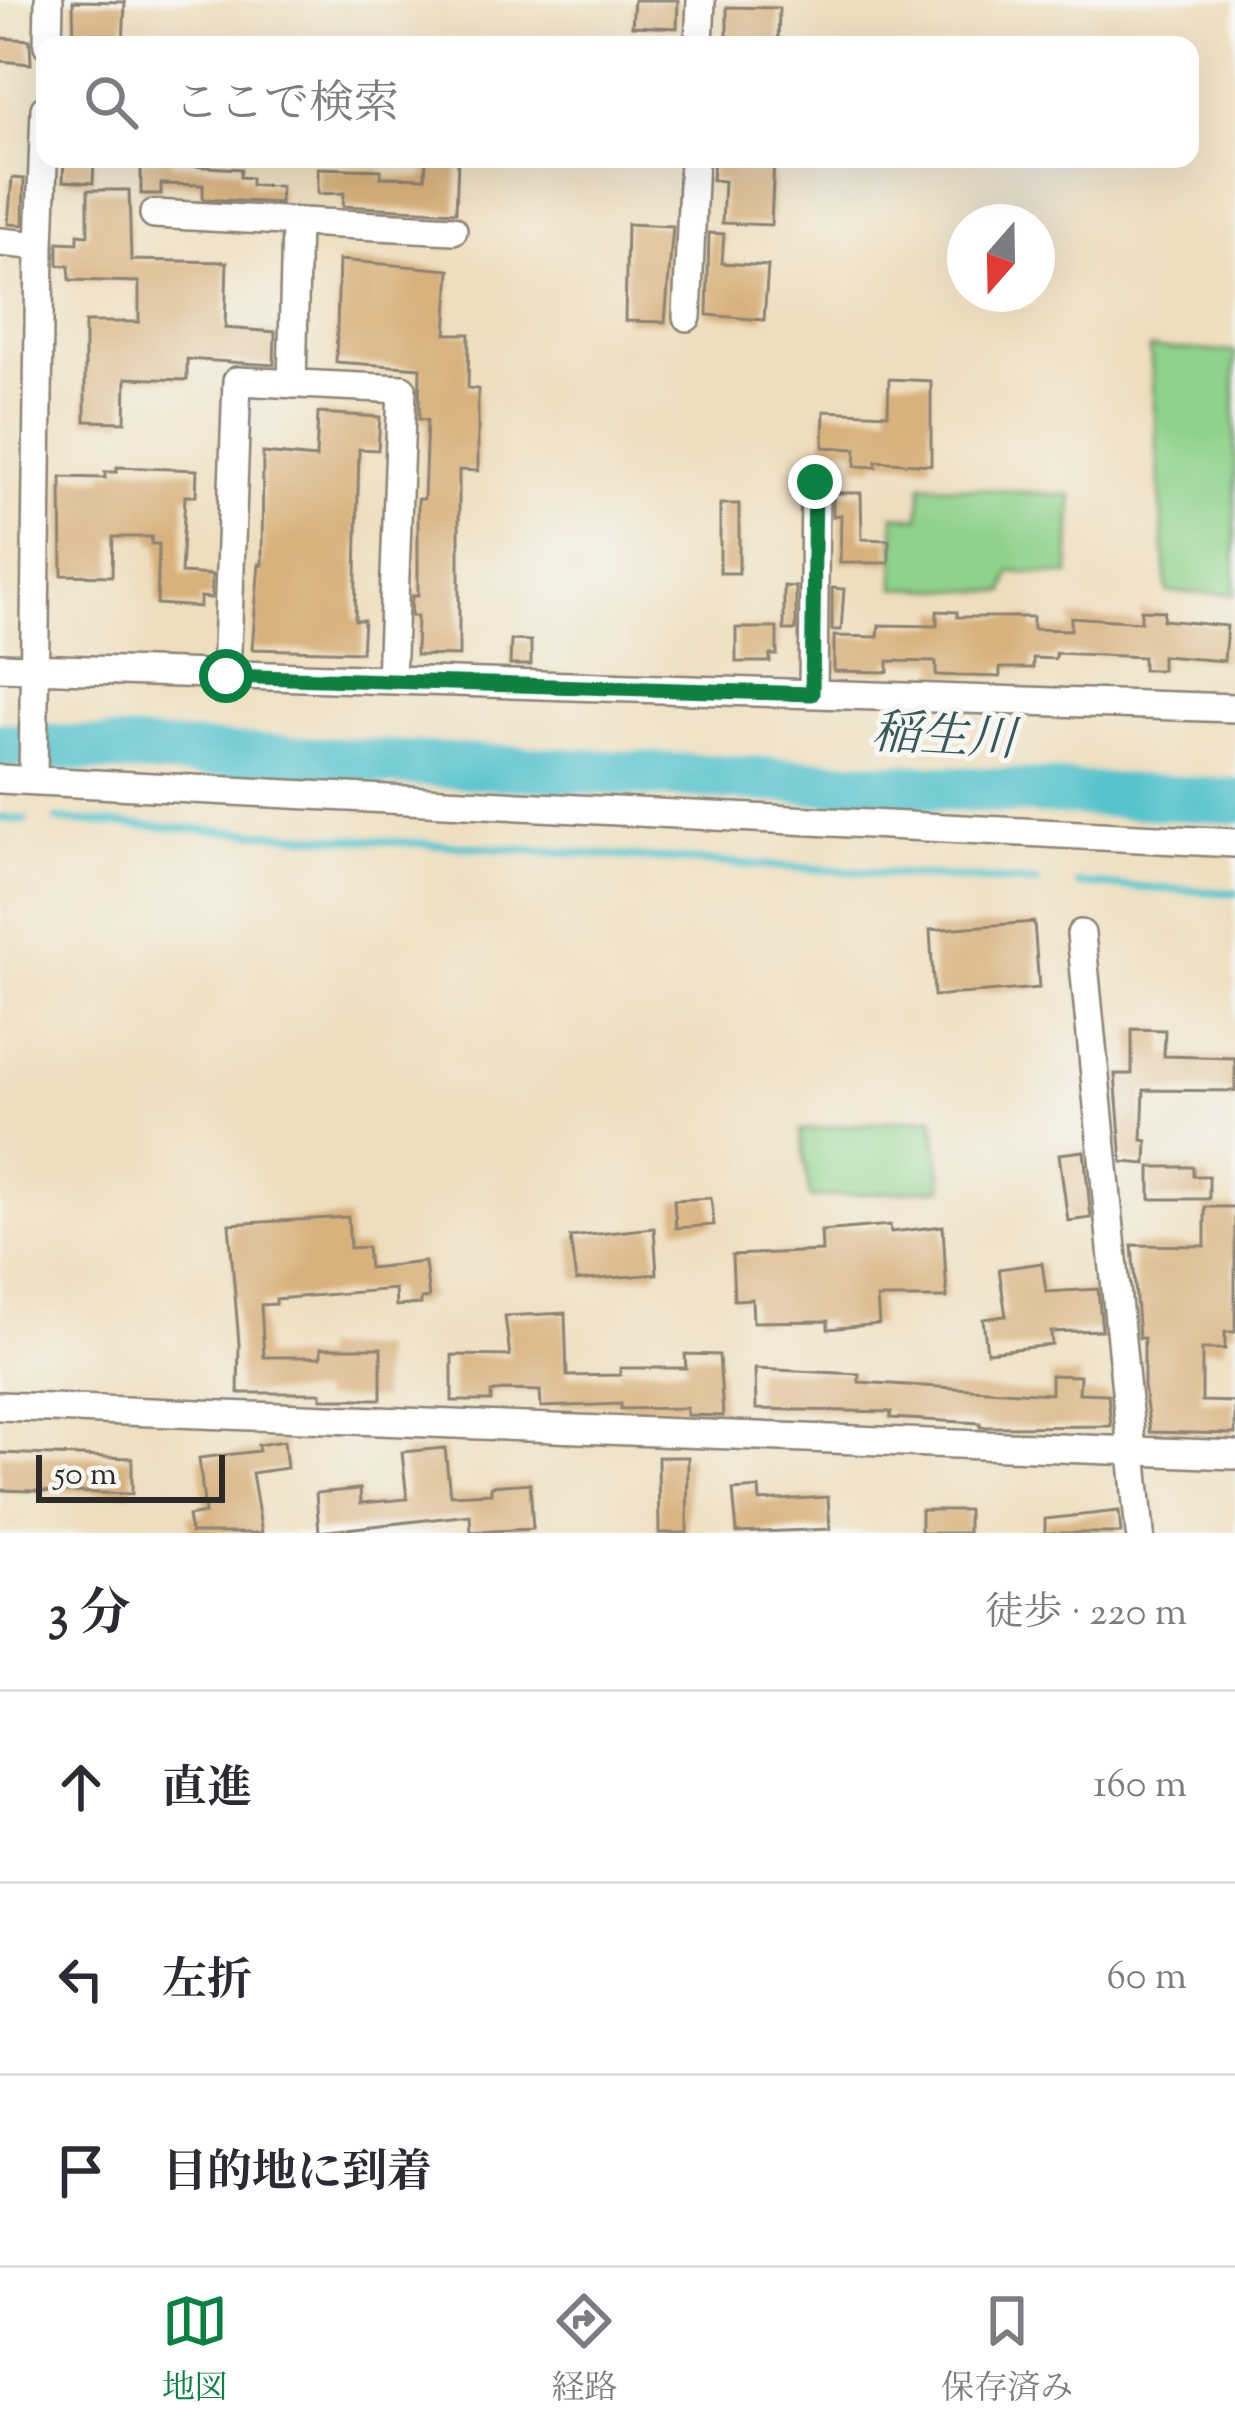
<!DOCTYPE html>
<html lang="ja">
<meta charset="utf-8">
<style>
body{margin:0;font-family:"Sorts Mill Goudy","Noto Serif JP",serif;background:#f2f2f3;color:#2b2b33}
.compass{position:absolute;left:947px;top:204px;width:108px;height:108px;border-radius:50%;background:#fff;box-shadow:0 12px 48px #0002;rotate:200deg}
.scale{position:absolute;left:36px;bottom:30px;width:189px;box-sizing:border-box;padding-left:12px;border:6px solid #2b2b2b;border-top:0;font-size:33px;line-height:42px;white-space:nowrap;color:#2b2b2b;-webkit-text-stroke:9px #f6f6f2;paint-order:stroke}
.stop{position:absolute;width:36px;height:36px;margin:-27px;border:9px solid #0b8043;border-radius:50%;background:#fff}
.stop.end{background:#0b8043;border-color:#fff;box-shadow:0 3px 12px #0008}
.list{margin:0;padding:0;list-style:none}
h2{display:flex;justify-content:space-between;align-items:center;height:156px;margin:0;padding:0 48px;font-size:51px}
h2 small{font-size:39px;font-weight:400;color:#7c7c81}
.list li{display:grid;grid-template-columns:78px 1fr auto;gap:36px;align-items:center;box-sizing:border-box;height:192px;padding:0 48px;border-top:3px solid #e1e1e2}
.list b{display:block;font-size:45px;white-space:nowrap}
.list em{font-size:39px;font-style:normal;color:#7c7c81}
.icon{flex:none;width:66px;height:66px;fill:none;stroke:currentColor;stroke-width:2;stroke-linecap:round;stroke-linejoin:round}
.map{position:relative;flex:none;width:1235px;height:1533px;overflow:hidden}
.search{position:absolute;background:#fff;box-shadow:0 12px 48px #0002;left:36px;right:36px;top:36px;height:132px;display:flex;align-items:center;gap:30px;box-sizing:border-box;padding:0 42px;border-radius:24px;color:#7c7c81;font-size:45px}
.sheet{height:732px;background:#fff}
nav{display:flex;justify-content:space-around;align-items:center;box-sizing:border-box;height:168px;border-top:3px solid #e1e1e2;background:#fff;font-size:33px;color:#7c7c81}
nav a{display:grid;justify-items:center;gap:6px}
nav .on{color:#0b8043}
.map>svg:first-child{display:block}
.green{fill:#8fd28b;stroke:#5d7e5b;stroke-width:3}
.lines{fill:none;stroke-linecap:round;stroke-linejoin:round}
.stream{stroke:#56c3cc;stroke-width:8}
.river{stroke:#56c3cc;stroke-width:45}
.building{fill:#d8b17b}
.minor-casing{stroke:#8c8474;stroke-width:32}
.minor{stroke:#fff;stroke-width:27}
.route{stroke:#0b8043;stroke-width:15}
.labels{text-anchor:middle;stroke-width:10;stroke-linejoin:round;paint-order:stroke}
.water-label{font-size:48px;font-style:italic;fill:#38595b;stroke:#f6f6f2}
</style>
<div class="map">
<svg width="1235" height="1533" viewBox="0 0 1235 1533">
<rect width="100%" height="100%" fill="#f6f6f2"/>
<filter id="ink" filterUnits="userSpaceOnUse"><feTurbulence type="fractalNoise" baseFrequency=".00833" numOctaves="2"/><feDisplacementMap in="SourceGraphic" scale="24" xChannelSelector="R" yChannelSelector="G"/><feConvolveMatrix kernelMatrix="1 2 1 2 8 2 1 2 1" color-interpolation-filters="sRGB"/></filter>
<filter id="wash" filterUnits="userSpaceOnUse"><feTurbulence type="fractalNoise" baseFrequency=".004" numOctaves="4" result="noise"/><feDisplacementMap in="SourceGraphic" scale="48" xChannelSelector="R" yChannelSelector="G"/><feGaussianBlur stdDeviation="2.7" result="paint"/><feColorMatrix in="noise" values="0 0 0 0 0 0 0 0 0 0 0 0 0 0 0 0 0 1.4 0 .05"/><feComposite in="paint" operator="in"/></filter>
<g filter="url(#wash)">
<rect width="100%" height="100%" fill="#eedebe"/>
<path class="green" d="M 1150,348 L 1235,352 L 1235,594 L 1167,592 Z
M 922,484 L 1072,496 L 1069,575 L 1010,572 L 1005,592 L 895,588 L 894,515 L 919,518 Z
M 933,1117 L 943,1188 L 810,1198 L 800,1130 Z"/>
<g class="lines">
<path class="stream" d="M 0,818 L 25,820
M 57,820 L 1037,883
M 1078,884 L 1235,893"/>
<path class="river" d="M 0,745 L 1235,801"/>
</g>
<g id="blocks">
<path class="building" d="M 634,0 L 678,0 L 677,28 L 632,26 Z
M 73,1 L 125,2 L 123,45 L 74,45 Z
M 727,7 L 779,8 L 778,45 L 727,44 Z
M 0,38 L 30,40 L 31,64 L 0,61 Z
M 64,159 L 94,159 L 93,183 L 63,181 Z
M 141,159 L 171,159 L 171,165 L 241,169 L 240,177 L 251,178 L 251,185 L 281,186 L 280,203 L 203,199 L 203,185 L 161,184 L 161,194 L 141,194 Z
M 426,159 L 458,159 L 456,212 L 343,206 L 344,193 L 318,194 L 318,168 L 381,170 L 381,177 L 425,178 Z
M 714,159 L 774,159 L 771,225 L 722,223 L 724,181 L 712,180 Z
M 12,178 L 24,179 L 23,225 L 8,224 Z
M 88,190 L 129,190 L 131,260 L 227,262 L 225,328 L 275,332 L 274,365 L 187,359 L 187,380 L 126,378 L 125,422 L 85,421 L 85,322 L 139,322 L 139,282 L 70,280 L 69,266 L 58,265 L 58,242 L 78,243 L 78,234 L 88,235 Z
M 627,224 L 673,226 L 665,322 L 625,321 Z
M 709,233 L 724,234 L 722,263 L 768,266 L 764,320 L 707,315 Z
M 339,260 L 450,270 L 446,334 L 469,334 L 468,388 L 478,389 L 478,471 L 459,470 L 459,656 L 416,655 L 417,616 L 411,616 L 412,596 L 418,596 L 418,499 L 424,499 L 427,420 L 419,419 L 420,368 L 336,362 Z
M 889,379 L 931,381 L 931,465 L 876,461 L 876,467 L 855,466 L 856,449 L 823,447 L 824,411 L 888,414 Z
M 318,413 L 380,417 L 378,450 L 359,449 L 355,620 L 364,620 L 362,652 L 252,649 L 259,564 L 262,565 L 263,453 L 316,458 Z
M 117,467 L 197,470 L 196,496 L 185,496 L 181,573 L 212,575 L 211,598 L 200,597 L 200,607 L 157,604 L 159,544 L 151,544 L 152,537 L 113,537 L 112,576 L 62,575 L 61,477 L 105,478 L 105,472 L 117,472 Z
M 833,493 L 861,493 L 862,539 L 889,540 L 889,563 L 840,563 L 841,515 L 833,516 Z
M 720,504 L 739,504 L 739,573 L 720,573 Z
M 784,586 L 796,587 L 796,630 L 784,630 Z
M 832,588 L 844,589 L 841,630 L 832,630 Z
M 1141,610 L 1164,611 L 1163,620 L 1227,626 L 1224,661 L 1162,656 L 1162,670 L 1143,670 L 1143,657 L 1056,653 L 1055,659 L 1033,658 L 1033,668 L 1000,668 L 1000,677 L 936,675 L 936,662 L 888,661 L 888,672 L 834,671 L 834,636 L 878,637 L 879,625 L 937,626 L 937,611 L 957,612 L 957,617 L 1033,617 L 1033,629 L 1071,630 L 1071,617 L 1141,622 Z
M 736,628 L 777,628 L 777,655 L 770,655 L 770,662 L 736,662 Z
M 511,640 L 531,641 L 531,665 L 510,665 Z
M 1034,922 L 1039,988 L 934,996 L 930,930 Z
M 1132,1029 L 1165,1030 L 1164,1056 L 1235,1058 L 1235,1091 L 1144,1090 L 1142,1140 L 1147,1141 L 1146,1164 L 1122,1162 L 1115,1074 L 1132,1074 Z
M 1084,1151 L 1091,1218 L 1068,1221 L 1059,1154 Z
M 1150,1167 L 1193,1167 L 1193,1176 L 1209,1176 L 1209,1199 L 1150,1199 Z
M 711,1198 L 714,1225 L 676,1228 L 674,1200 Z
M 1205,1207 L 1235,1207 L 1235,1332 L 1225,1332 L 1225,1349 L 1202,1349 L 1202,1401 L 1235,1402 L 1235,1434 L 1150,1432 L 1144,1386 L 1144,1338 L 1139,1338 L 1132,1245 L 1205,1246 Z
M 348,1217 L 350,1248 L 367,1247 L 369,1268 L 425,1262 L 429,1298 L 421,1299 L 421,1304 L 396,1306 L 395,1289 L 276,1299 L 276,1304 L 261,1305 L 264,1357 L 321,1357 L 321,1348 L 381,1348 L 381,1399 L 321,1399 L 321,1393 L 238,1393 L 239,1343 L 229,1224 Z
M 890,1225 L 891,1232 L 943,1226 L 947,1298 L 877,1298 L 879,1324 L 828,1329 L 828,1321 L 753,1322 L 752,1299 L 734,1300 L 732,1255 L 822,1251 L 821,1231 Z
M 654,1228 L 657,1274 L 576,1281 L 570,1237 Z
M 1042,1263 L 1046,1292 L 1098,1289 L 1102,1330 L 1051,1332 L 1052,1345 L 987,1352 L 983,1319 L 1006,1316 L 999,1269 Z
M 565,1313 L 567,1376 L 620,1375 L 620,1368 L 686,1368 L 685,1354 L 719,1355 L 723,1416 L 687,1415 L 687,1408 L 621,1409 L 621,1404 L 541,1407 L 540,1391 L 502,1390 L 491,1393 L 491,1401 L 452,1401 L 452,1355 L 510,1356 L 505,1316 Z
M 755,1369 L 859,1374 L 859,1382 L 1051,1394 L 1051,1375 L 1080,1376 L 1079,1393 L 1108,1394 L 1111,1426 L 989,1427 L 980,1427 L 980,1423 L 890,1418 L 891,1412 L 756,1409 Z
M 284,1441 L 287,1468 L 252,1473 L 262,1533 L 191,1533 L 188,1516 L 205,1513 L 199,1458 L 259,1451 L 258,1445 Z
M 445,1448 L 450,1495 L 491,1493 L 491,1486 L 530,1483 L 533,1529 L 471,1532 L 470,1515 L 319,1532 L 316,1493 L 360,1489 L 361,1503 L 407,1499 L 402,1452 Z
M 0,1453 L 132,1458 L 132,1494 L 0,1490 Z
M 658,1457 L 688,1457 L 687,1533 L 659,1533 Z
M 759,1488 L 760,1501 L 828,1497 L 830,1529 L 737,1533 L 733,1490 Z
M 921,1510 L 968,1510 L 968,1533 L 921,1533 Z
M 1119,1511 L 1121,1533 L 1045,1533 L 1045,1519 Z"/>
</g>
</g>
<g filter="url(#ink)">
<use href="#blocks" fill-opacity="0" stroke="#8c8474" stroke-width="3"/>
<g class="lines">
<g class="minor-casing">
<path id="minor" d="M 48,45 L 49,0
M 699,45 L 701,0
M 154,214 L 453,230
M 0,242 L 40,246
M 687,317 L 694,159
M 292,384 L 296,225
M 0,667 L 1235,708
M 226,676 L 237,381 L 402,389 L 391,680
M 813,694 L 815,482
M 0,779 L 1235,843
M 33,780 L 40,246 L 45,109
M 1081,934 L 1140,1533
M 0,1406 L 1235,1455"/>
</g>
<use href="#minor" class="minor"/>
</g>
</g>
<g class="lines" filter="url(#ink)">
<path class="route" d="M 226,676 L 812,694 L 815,482"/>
</g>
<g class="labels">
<g class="water-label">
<text transform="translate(944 734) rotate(3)" y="17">稲生川</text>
</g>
</g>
</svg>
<svg class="compass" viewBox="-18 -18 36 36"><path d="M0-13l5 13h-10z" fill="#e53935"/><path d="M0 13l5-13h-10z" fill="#7c7c81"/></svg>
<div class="scale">50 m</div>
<div class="stop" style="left:226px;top:676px"></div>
<div class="stop end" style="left:815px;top:482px"></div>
<div class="search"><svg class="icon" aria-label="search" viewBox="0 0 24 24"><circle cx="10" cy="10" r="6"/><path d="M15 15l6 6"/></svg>ここで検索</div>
</div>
<section class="sheet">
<h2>3 分<small>徒歩 · 220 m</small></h2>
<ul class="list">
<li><svg class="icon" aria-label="ahead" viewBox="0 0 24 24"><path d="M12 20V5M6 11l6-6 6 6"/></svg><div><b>直進</b></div><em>160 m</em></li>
<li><svg class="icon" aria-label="left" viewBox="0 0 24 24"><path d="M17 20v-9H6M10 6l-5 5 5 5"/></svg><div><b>左折</b></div><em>60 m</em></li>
<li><svg class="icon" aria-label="arrive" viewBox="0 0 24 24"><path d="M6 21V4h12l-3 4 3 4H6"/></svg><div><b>目的地に到着</b></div></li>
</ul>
</section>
<nav>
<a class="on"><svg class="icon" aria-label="map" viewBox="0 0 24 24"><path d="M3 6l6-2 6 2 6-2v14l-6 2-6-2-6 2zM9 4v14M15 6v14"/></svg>地図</a>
<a><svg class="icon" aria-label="directions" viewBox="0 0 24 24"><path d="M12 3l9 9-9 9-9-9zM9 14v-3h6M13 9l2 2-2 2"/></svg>経路</a>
<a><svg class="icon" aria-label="saved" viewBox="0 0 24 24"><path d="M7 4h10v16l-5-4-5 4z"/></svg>保存済み</a>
</nav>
